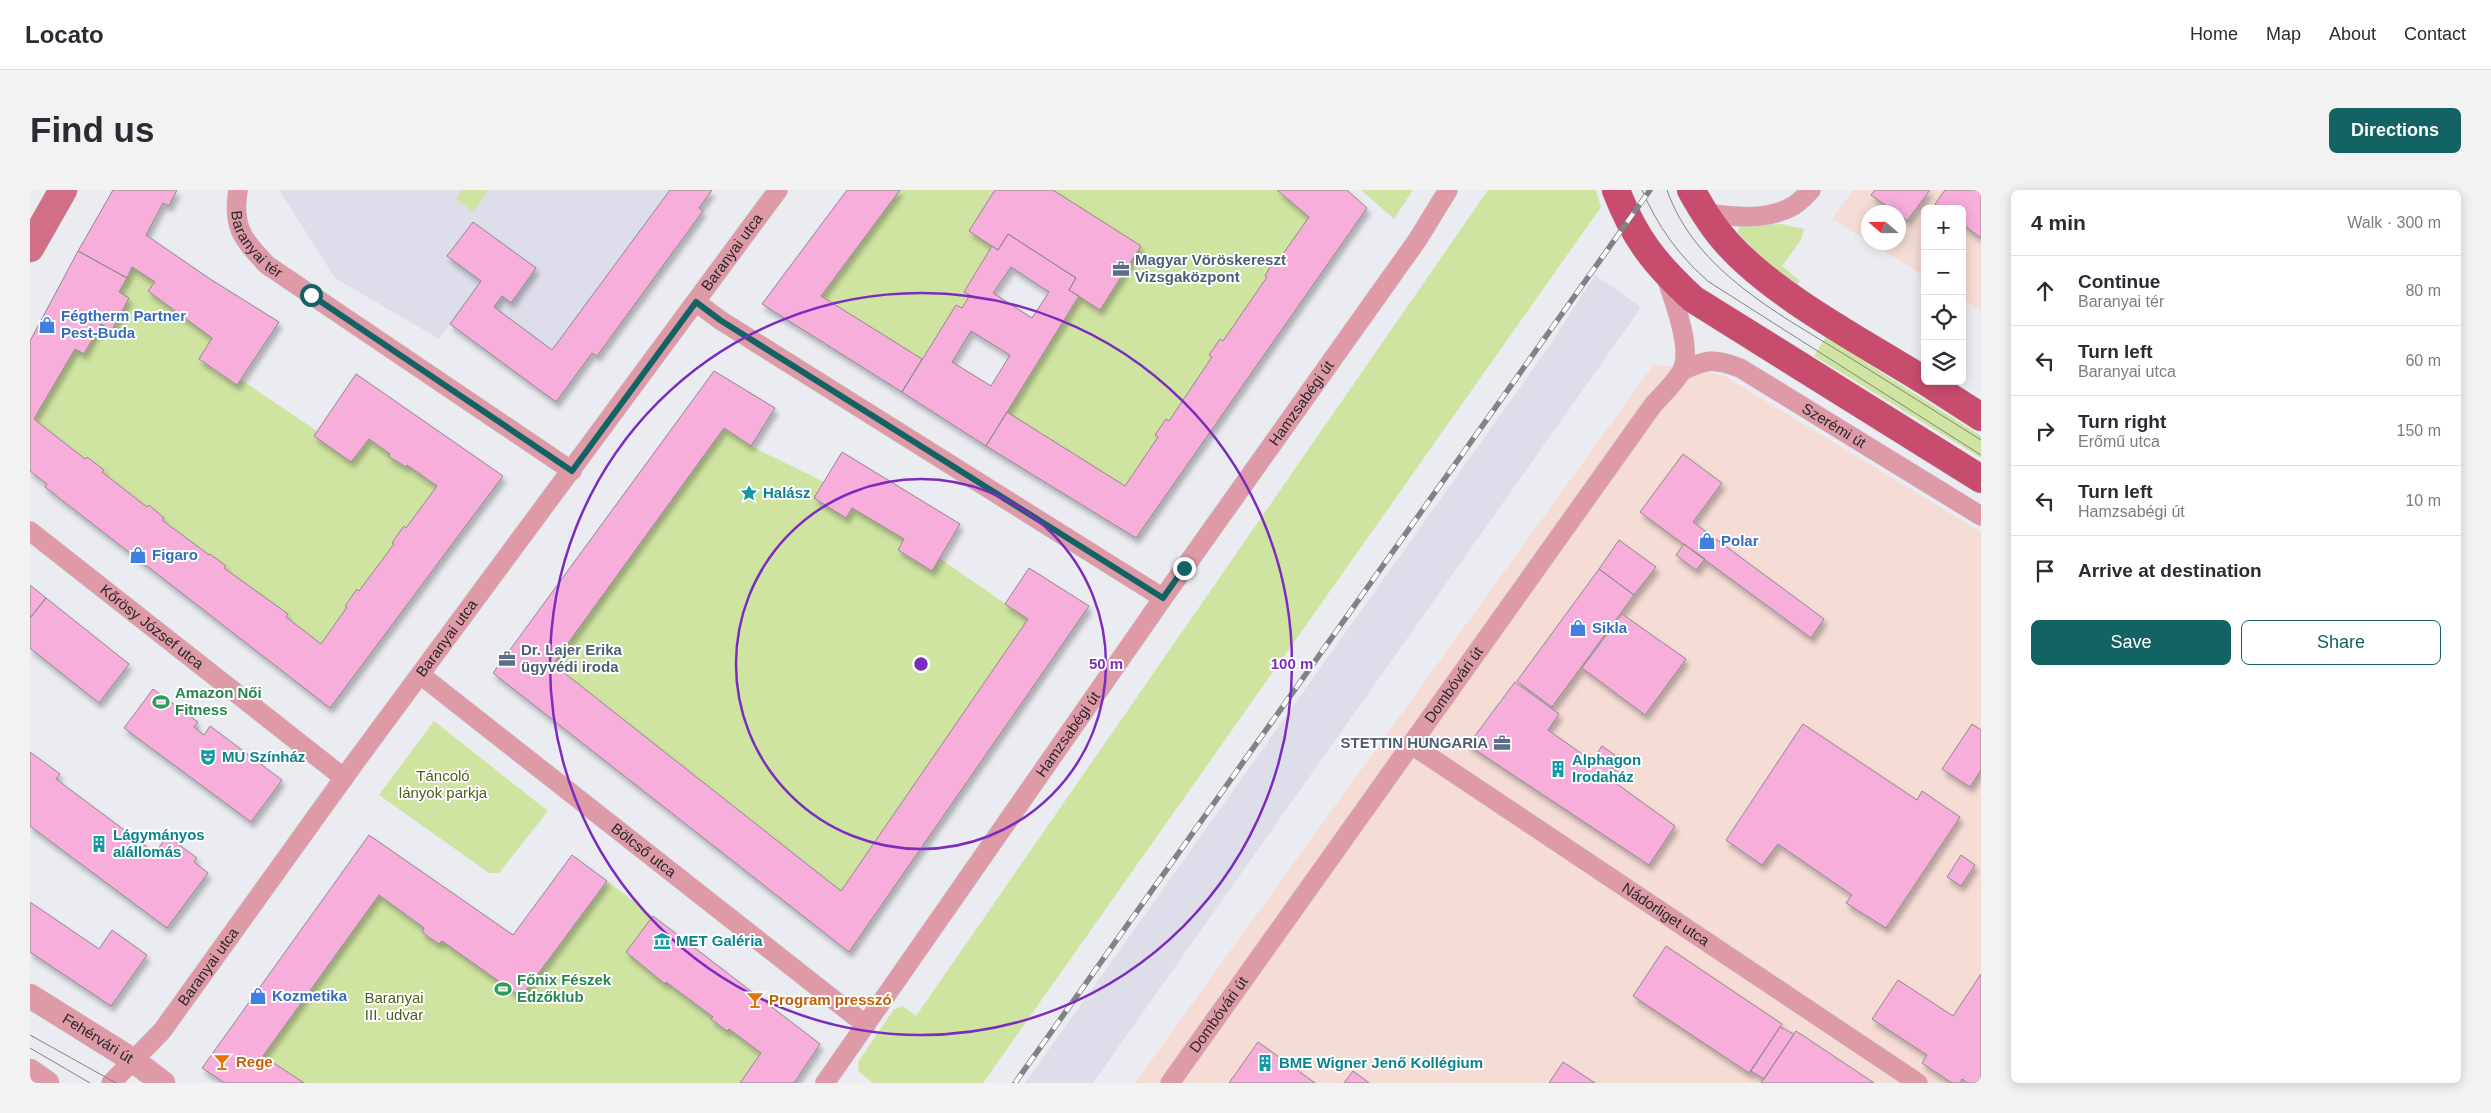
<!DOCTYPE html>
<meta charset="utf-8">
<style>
body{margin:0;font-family:Arial,sans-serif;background:#f2f2f3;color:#2b2b33}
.controls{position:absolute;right:15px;top:15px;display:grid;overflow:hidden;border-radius:8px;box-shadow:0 2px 12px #0003}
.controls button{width:45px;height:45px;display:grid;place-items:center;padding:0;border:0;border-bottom:1px solid #e1e1e2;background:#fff;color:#2b2b33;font:25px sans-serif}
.compass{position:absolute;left:1831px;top:15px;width:45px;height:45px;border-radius:50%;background:#fff;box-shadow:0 2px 12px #0003;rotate:290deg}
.stop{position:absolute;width:15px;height:15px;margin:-11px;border:4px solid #136365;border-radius:50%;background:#fff}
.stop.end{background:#136365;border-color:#fff;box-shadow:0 1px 5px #0008}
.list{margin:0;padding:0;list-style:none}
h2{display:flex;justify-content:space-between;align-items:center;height:65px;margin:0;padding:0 20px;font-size:21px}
h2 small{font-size:16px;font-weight:400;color:#7c7c81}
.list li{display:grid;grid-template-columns:32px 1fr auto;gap:15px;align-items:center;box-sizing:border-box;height:70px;padding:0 20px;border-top:1px solid #e1e1e2}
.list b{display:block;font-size:19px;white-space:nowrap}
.list p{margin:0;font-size:16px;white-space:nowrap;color:#7c7c81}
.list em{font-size:16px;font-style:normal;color:#7c7c81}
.actions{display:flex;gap:10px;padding:15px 20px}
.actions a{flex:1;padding:11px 0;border:1px solid #136365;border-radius:8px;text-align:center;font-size:18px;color:#136365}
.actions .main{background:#136365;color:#fff}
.icon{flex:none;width:28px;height:28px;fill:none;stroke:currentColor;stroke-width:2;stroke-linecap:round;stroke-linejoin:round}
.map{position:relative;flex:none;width:1951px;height:893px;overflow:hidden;border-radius:8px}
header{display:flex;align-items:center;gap:30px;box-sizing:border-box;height:70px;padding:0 25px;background:#fff;border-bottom:1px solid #e1e1e2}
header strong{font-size:24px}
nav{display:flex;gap:28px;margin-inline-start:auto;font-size:18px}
.intro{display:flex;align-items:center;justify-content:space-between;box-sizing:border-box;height:120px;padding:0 30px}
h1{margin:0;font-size:35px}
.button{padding:12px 22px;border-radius:8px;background:#136365;color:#fff;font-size:18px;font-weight:700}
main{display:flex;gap:30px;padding:0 30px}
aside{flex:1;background:#fff;border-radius:8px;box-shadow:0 2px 12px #0003}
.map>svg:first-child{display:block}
.commercial{fill:#f5dcd4}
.built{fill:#dddeea}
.green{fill:#d0e4a1}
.building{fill:#f7aedb;stroke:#8e898c;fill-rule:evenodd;filter:url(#shadow)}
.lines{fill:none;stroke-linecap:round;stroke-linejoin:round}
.minor-casing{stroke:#c8c9cd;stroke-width:20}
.tertiary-casing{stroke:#c8c9cd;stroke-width:25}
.secondary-casing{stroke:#c8c9cd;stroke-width:29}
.primary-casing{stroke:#c8c9cd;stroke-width:29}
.minor{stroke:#df9aa7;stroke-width:19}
.tertiary{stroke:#df9aa7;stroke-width:24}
.secondary{stroke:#d26e86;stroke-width:28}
.primary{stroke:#c74c6e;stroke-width:28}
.tram{stroke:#818285;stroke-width:1}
.rail-casing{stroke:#818285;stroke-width:5.5}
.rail{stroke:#fff;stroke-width:4;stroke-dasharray:11;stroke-linecap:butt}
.route{stroke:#136365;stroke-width:6}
.ring{fill:none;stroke:#7b2cbf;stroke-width:2.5}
.labels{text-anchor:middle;stroke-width:4;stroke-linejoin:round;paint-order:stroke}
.street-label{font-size:15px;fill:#272729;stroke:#fff}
.service-label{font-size:15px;font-weight:bold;fill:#4e5e75;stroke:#fff;text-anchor:start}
.shop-label{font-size:15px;font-weight:bold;fill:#366cbe;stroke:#fff;text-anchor:start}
.culture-label{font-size:15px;font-weight:bold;fill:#0d838f;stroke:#fff;text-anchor:start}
.leisure-label{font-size:15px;font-weight:bold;fill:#27864d;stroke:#fff;text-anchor:start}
.park-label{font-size:15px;fill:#4e5f1a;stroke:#fff}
.food-label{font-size:15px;font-weight:bold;fill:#c56008;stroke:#fff;text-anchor:start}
.centre{fill:#7b2cbf;stroke:#fff;stroke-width:2.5}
.ring-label{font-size:15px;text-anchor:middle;font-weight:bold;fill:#7b2cbf;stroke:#fff;stroke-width:4;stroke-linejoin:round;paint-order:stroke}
</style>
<header>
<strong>Locato</strong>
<nav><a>Home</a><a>Map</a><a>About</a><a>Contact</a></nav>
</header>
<div class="intro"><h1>Find us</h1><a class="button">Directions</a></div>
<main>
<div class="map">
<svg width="1951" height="893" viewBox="0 0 1951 893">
<defs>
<filter id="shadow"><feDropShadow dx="3" dy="5.5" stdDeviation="2.5" flood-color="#0004"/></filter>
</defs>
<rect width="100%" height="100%" fill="#ebecf1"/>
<path class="commercial" d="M 1823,0 L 1951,0 L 1951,120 L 1932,109 L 1932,19 L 1895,19 L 1895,86 L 1841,53 L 1868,52 L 1868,22 L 1838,22 L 1838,51 L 1802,29 Z
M 1624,174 L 1693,185 L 1951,342 L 1951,893 L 1105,893 Z"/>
<path class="built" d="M 249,0 L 682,0 L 669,18 L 673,21 L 567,166 L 562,163 L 526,212 L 420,134 L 409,149 L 305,88 Z
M 1565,85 L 1607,114 L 1610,119 L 1063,893 L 995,893 L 1520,155 Z"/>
<path class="green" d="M 432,0 L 459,0 L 443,22 L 426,9 Z
M 870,0 L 965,0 L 939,41 L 962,56 L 934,101 L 940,105 L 932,118 L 926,115 L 892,169 L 792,106 Z
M 1023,0 L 1247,0 L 1279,27 L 1248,71 L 1245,70 L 1235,85 L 1237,87 L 1139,231 L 1136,229 L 1125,245 L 1128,247 L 1095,296 L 977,222 L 1049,106 L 1070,119 L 1111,56 Z
M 1331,0 L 1383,0 L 1364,29 Z
M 1458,0 L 1566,0 L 1571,17 L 953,893 L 843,893 L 829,882 L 828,872 L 864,819 L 873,816 L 886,826 Z
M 1750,34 L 1774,39 L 1771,50 L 1752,76 L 1770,91 L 1766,96 L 1736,72 L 1707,42 L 1710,36 Z
M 102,77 L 125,92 L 119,102 L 182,148 L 169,170 L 206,195 L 210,189 L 287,241 L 284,246 L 321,272 L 339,249 L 360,264 L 358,266 L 375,277 L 377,275 L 407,296 L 376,338 L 374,336 L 362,353 L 364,355 L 329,401 L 327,400 L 315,415 L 317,417 L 291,454 L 256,427 L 257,424 L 194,378 L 195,376 L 180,364 L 179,365 L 132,330 L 134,327 L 119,316 L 117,317 L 72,282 L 73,279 L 57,267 L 55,269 L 4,229 L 45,159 L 54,164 L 71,134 L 99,108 L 89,102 Z
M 1796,147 L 1951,246 L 1951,268 L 1784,166 Z
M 694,238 L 721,256 L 794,292 L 784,309 L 816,327 L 822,318 L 874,349 L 868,360 L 901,381 L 909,368 L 998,429 L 811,701 L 523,474 Z
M 404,531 L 518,621 L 469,683 L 459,683 L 349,605 Z
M 577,691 L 623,726 L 596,762 L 634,793 L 636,792 L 683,827 L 681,830 L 697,841 L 699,839 L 731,863 L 710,893 L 274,893 L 233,866 L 349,705 L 394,738 L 392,742 L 409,754 L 412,751 L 491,807 Z"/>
<path class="building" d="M 83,0 L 147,0 L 139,16 L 133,13 L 116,45 L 180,89 L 249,132 L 207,195 L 169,169 L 182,148 L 118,101 L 125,92 L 102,77 L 97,88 L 48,61 Z
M 640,0 L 682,0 L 669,18 L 673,21 L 567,166 L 562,163 L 526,212 L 420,134 L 451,91 L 417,66 L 443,32 L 506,78 L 481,113 L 472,106 L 464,117 L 522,160 Z
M 817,0 L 870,0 L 791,106 L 892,169 L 872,202 L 732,114 Z
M 965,0 L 1023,0 L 1111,56 L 1070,120 L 1039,100 L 1046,88 L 978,44 L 968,60 L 939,41 Z
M 1247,0 L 1317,0 L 1337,18 L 1106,348 L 956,256 L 977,222 L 1095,296 L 1128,247 L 1125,245 L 1136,229 L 1139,231 L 1182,167 L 1179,165 L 1190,149 L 1193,151 L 1237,87 L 1235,86 L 1240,77 L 1246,70 L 1248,71 L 1279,27 Z
M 1845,0 L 1900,0 L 1877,31 L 1868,22 L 1865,22 L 1841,5 Z
M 1915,0 L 1951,0 L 1951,48 L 1932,34 L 1932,19 L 1911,19 L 1905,14 Z
M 978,44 L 1046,88 L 1039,100 L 1049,106 L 956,256 L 872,202 L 926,115 L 932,118 L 940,105 L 934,102 L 962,56 L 968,60 ZM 981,77 L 1019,102 L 1002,128 L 963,103 ZM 941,141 L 980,165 L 961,196 L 922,172 Z
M 48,61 L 97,88 L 89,102 L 99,108 L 82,140 L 71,134 L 54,164 L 45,159 L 4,229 L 55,269 L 57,267 L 74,280 L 72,282 L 117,317 L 119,315 L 127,322 L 134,328 L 132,330 L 179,365 L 180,364 L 196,376 L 194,378 L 258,424 L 256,427 L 291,454 L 317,417 L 315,416 L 327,399 L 329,401 L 364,354 L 362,353 L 368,344 L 374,336 L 376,338 L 407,296 L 377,275 L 376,277 L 358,266 L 360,264 L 339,249 L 321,272 L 284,246 L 326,184 L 473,286 L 300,518 L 15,297 L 17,294 L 0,281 L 0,151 Z
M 684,181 L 745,218 L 721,256 L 694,238 L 523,474 L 811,701 L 998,429 L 975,414 L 999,378 L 1059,416 L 819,762 L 463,483 Z
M 812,262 L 930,334 L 902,381 L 868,360 L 874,349 L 822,318 L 816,328 L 784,308 Z
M 1653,264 L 1692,293 L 1663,332 L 1794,429 L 1781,448 L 1610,322 Z
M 1589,350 L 1626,377 L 1604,405 L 1569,379 Z
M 1654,354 L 1675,369 L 1666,380 L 1646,365 Z
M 1569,379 L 1604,405 L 1522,517 L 1487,491 Z
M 0,395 L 16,408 L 0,428 Z
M 16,408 L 99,474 L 69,513 L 0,458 L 0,428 Z
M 1592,424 L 1656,469 L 1615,525 L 1552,478 Z
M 1485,492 L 1529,524 L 1518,540 L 1562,571 L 1572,556 L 1589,568 L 1576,586 L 1645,636 L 1619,675 L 1438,555 Z
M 123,499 L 168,532 L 164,537 L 174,545 L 180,536 L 252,590 L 221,632 L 94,538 Z
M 1773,534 L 1887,610 L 1892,601 L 1930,627 L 1856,738 L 1816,713 L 1822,705 L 1748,654 L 1732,675 L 1696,650 Z
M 1942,534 L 1951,540 L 1951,580 L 1940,597 L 1912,579 Z
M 0,562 L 30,584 L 26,589 L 125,663 L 137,646 L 167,668 L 164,672 L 178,683 L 137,738 L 0,636 Z
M 339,645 L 483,745 L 542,665 L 577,691 L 491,807 L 412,751 L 409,754 L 400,748 L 392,742 L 394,738 L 349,705 L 233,866 L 274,893 L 195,893 L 172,878 Z
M 1931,665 L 1945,675 L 1931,696 L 1917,687 Z
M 0,712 L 69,759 L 82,740 L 117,765 L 81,816 L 0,762 Z
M 623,726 L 790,854 L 764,893 L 710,893 L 731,863 L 699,839 L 697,841 L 681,829 L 683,827 L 636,792 L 635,794 L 596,762 Z
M 1636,756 L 1752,834 L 1719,883 L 1603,806 Z
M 1951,784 L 1951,893 L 1938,893 L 1932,889 L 1930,893 L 1922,893 L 1892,873 L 1897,865 L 1842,829 L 1868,790 L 1923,826 Z
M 1750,837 L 1764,844 L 1734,889 L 1721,881 Z
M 1766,841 L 1844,893 L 1731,893 Z
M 1228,852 L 1285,893 L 1199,893 Z
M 1533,872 L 1565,893 L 1519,893 Z
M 1323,881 L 1339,893 L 1314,893 Z"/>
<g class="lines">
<g class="minor-casing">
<g id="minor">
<path id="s1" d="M 208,0 C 202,38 213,49 237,75 L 542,281"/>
<path d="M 1675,23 C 1703,27 1737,31 1763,16 C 1770,12 1776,5 1781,0"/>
<path d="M 666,112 L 690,130 L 1133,408"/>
<path id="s2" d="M 1652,181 C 1676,169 1684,168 1710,178 L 1951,326"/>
<path id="s3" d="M 0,341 L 314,588"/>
<path id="s4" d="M 392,486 L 836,835"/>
<path id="s5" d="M 1382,555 L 1888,893"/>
<path id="s6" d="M 81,893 L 132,841 L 326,571 L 748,0"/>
<path id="s7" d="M 795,893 L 1133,408 L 1388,49 L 1418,0"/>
<path id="s8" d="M 1140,893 L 1623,215 C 1632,205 1644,194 1651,182 C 1664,161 1643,109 1636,87"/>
</g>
</g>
<g class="tertiary-casing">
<g id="tertiary">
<path id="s9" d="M 0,806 L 104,871 L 133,893"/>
<path d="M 0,881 L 17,893"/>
</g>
</g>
<g class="secondary-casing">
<path id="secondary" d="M 0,58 L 33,0"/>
</g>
<g class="primary-casing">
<path id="primary" d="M 1586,0 C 1604,48 1626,75 1663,109 L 1951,289
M 1661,0 C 1671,18 1683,38 1698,54 C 1746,107 1833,152 1895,191
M 1895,191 L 1951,227"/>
</g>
<use href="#minor" class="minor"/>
<use href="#tertiary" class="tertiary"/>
<use href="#secondary" class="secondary"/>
<use href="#primary" class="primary"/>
<path class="tram" d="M 1612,0 C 1628,37 1649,66 1679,92 L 1951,265
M 1637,0 C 1665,82 1753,126 1822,169 C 1865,196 1908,223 1951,250
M 0,845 L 86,893
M 0,858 L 60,893"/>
<g class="rail-casing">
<path id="rail" d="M 985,893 L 1620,0"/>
</g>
<use href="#rail" class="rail"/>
</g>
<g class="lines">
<path class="route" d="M 281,105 L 542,281 L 666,112 L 690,130 L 1133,408 L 1154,378"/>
</g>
<g class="ring">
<circle cx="891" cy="474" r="185"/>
<circle cx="891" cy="474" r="371"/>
</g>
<defs>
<g id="office-bare" transform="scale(1.35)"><path d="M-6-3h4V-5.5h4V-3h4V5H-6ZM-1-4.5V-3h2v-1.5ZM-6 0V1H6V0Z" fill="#5c6f8a" stroke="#fff" stroke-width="2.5" paint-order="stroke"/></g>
<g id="shop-bare" transform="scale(1.35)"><path d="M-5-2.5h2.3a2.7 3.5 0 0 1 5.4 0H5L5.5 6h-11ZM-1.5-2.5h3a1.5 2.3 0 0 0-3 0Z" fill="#3f7fe0" stroke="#fff" stroke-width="2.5" paint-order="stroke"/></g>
<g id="sight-bare" transform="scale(1.35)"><path d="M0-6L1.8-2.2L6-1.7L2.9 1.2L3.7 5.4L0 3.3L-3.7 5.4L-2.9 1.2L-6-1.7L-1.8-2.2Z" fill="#0f9aa8" stroke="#fff" stroke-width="2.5" paint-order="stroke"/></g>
<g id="stadium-bare" transform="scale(1.35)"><path d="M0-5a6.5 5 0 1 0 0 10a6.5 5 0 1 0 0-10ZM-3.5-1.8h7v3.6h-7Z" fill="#2e9e5b" stroke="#fff" stroke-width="2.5" paint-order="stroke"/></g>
<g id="theatre-bare" transform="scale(1.35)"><path d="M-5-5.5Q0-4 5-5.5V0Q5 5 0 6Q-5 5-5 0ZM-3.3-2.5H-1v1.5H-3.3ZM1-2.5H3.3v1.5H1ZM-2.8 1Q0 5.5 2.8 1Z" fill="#0f9aa8" stroke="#fff" stroke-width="2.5" paint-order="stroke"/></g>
<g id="building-bare" transform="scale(1.35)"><path d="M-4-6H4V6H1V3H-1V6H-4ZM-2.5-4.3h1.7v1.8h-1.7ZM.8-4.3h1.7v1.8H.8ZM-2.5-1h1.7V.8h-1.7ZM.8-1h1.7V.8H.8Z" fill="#0f9aa8" stroke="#fff" stroke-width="2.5" paint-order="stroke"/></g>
<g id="museum-bare" transform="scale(1.35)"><path d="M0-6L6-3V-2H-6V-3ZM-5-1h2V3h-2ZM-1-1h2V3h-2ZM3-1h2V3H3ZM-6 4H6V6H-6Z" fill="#0f9aa8" stroke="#fff" stroke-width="2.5" paint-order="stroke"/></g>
<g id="bar-bare" transform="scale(1.35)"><path d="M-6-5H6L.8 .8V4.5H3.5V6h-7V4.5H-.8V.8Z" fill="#e8710a" stroke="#fff" stroke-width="2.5" paint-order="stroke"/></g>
</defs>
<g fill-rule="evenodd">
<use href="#office-bare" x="1091" y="79"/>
<use href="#shop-bare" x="17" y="135"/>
<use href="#sight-bare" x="719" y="303"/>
<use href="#shop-bare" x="1677" y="351"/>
<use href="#shop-bare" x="108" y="365"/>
<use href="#shop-bare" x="1548" y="438"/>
<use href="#office-bare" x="477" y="469"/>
<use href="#stadium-bare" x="131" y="512"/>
<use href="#office-bare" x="1472" y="553"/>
<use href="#theatre-bare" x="178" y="567"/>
<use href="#building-bare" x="1528" y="579"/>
<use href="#building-bare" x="69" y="654"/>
<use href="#museum-bare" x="632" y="751"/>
<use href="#stadium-bare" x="473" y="799"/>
<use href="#shop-bare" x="228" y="806"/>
<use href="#bar-bare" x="725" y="810"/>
<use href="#bar-bare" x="192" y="872"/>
<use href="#building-bare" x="1235" y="873"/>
</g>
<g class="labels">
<g class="street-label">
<text dy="5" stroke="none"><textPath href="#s1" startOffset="61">Baranyai tér</textPath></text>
<text dy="5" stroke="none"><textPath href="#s6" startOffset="1038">Baranyai utca</textPath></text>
<text dy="5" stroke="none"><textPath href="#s7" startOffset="830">Hamzsabégi út</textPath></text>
<text dy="5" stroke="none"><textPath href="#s2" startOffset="171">Szerémi út</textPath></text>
<text dy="5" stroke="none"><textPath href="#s3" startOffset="155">Kőrösy József utca</textPath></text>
<text dy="5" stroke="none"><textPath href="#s6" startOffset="558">Baranyai utca</textPath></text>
<text dy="5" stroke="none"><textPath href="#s8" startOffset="489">Dombóvári út</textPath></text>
<text dy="5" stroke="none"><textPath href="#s7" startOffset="425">Hamzsabégi út</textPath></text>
<text dy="5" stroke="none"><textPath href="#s4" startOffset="282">Bölcső utca</textPath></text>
<text dy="5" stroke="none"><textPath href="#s5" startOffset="305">Nádorliget utca</textPath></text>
<text dy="5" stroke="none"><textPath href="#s6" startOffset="152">Baranyai utca</textPath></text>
<text dy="5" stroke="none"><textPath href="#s8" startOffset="84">Dombóvári út</textPath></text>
<text dy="5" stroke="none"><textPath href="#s9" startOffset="80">Fehérvári út</textPath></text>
</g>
<g class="service-label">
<text x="1105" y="75">Magyar Vöröskereszt<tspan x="1105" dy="17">Vizsgaközpont</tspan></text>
<text x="491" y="465">Dr. Lajer Erika<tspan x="491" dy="17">ügyvédi iroda</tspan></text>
<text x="1458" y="558" text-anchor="end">STETTIN HUNGARIA</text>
</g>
<g class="shop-label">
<text x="31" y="131">Fégtherm Partner<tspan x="31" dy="17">Pest-Buda</tspan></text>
<text x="1691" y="356">Polar</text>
<text x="122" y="370">Figaro</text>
<text x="1562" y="443">Sikla</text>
<text x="242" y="811">Kozmetika</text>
</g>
<g class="culture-label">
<text x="733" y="308">Halász</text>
<text x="192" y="572">MU Színház</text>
<text x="1542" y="575">Alphagon<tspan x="1542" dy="17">Irodaház</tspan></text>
<text x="83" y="650">Lágymányos<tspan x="83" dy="17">alállomás</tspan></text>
<text x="646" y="756">MET Galéria</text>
<text x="1249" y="878">BME Wigner Jenő Kollégium</text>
</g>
<g class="leisure-label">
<text x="145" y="508">Amazon Női<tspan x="145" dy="17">Fitness</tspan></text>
<text x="487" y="795">Főnix Fészek<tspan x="487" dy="17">Edzőklub</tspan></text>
</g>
<g class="park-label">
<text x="413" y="591">Táncoló<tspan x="413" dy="17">lányok parkja</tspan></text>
<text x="364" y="813">Baranyai<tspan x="364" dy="17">III. udvar</tspan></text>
</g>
<g class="food-label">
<text x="739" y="815">Program presszó</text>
<text x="206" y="877">Rege</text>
</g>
</g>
<circle cx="891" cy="474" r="8" class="centre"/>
<g class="ring-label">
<text x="1076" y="479">50 m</text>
<text x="1262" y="479">100 m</text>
</g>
</svg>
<div class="controls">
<button>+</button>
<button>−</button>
<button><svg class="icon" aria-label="locate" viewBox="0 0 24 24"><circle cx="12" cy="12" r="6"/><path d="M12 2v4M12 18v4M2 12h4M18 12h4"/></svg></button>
<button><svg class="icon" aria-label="layers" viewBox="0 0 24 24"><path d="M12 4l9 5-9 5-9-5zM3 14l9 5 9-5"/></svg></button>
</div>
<svg class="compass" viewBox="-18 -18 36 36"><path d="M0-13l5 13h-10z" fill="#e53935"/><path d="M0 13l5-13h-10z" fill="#7c7c81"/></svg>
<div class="stop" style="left:281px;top:105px"></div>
<div class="stop end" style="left:1154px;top:378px"></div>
</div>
<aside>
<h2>4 min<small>Walk · 300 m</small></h2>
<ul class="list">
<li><svg class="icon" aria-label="ahead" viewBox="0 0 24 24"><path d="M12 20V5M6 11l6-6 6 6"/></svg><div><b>Continue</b><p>Baranyai tér</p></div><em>80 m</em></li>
<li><svg class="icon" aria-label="left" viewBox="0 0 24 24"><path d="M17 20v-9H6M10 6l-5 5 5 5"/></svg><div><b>Turn left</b><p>Baranyai utca</p></div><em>60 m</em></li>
<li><svg class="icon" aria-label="right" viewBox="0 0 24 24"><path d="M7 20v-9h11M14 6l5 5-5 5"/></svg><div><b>Turn right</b><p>Erőmű utca</p></div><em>150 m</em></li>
<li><svg class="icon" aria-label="left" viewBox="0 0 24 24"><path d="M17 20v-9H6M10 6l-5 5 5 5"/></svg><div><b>Turn left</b><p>Hamzsabégi út</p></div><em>10 m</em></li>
<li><svg class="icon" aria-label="arrive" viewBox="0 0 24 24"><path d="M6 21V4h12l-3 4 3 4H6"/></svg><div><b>Arrive at destination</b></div></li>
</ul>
<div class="actions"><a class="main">Save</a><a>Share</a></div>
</aside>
</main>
